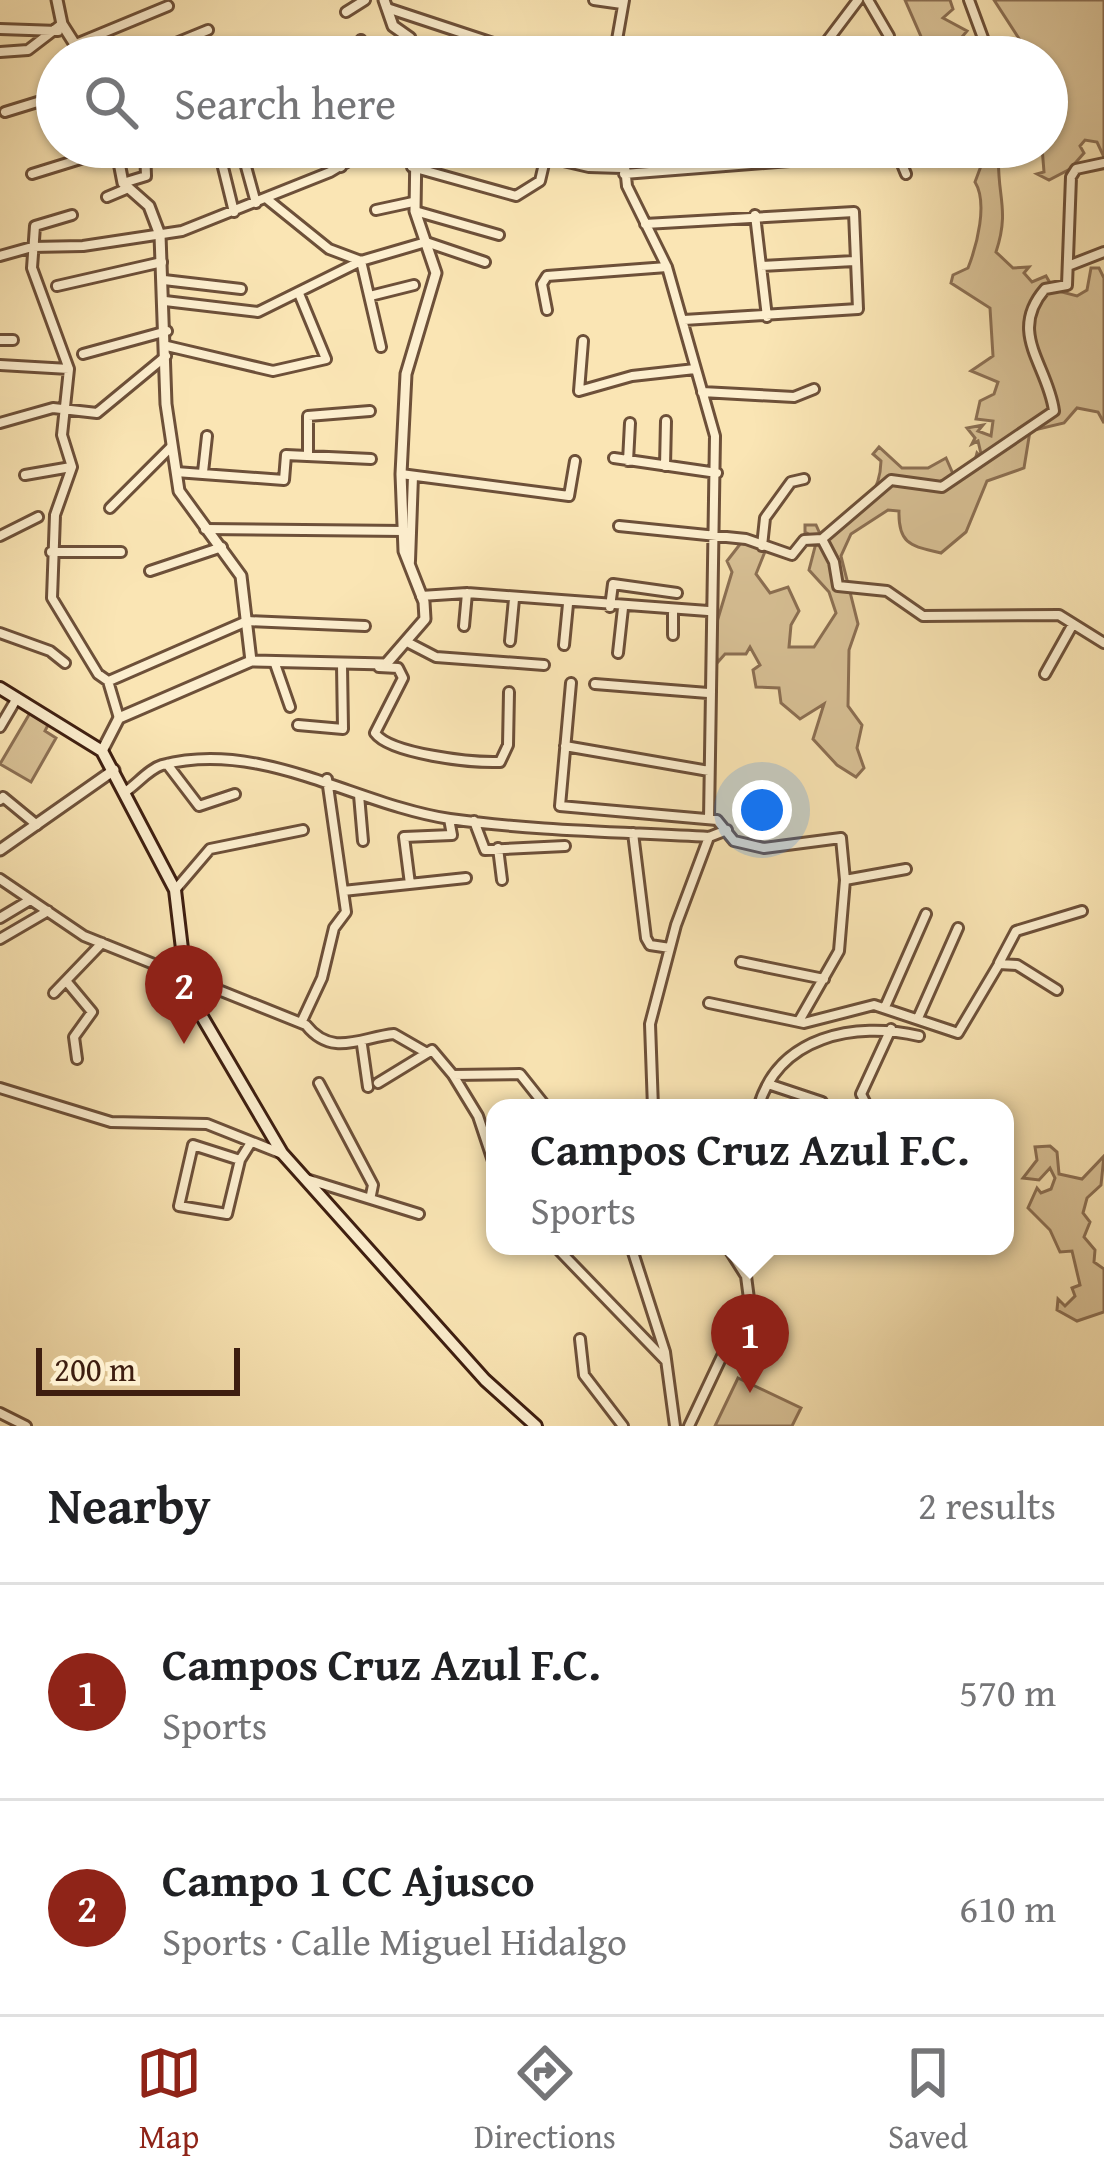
<!DOCTYPE html>
<meta charset="utf-8">
<style>
body{margin:0;font-family:"Gentium Book Plus",serif;background:#f2f2f2;color:#202124}
.scale{position:absolute;left:36px;bottom:30px;width:204px;box-sizing:border-box;padding-left:12px;border:6px solid #3e1e10;border-top:0;font-size:33px;line-height:42px;white-space:nowrap;color:#3e1e10;-webkit-text-stroke:9px #fceece;paint-order:stroke}
.you{position:absolute;left:762px;top:810px;width:42px;height:42px;margin:-30px;border:9px solid #fff;border-radius:50%;background:#1a73e8;box-shadow:0 0 0 18px #1a73e833}
.badge{display:grid;place-items:center;width:78px;height:78px;border-radius:50%;background:#8f2418;color:#fff;font-size:39px;font-weight:700}
.pin{position:absolute;translate:-50% -99px;filter:drop-shadow(0 3px 6px #0008)}
.pin::after{content:'';position:absolute;top:63px;width:42px;height:36px;background:inherit;clip-path:polygon(0 0,100% 0,50% 100%)}
.popup{position:absolute;left:486px;top:1099px;width:528px;height:156px;box-sizing:border-box;display:grid;place-content:center;border-radius:24px;background:#fff;filter:drop-shadow(0 3px 9px #0005);font-size:39px;white-space:nowrap;color:#757577}
.popup b{font-size:45px;color:#202124}
.popup::after{content:'';position:absolute;left:50%;top:100%;margin-left:-24px;border:24px solid transparent;border-top-color:#fff}
.list{margin:0;padding:0;list-style:none}
h2{display:flex;justify-content:space-between;align-items:center;height:156px;margin:0;padding:0 48px;font-size:51px}
h2 small{font-size:39px;font-weight:400;color:#757577}
.list li{display:grid;grid-template-columns:78px 1fr auto;gap:36px;align-items:center;box-sizing:border-box;height:216px;padding:0 48px;border-top:3px solid #e0e0e0}
.list b{display:block;font-size:45px;white-space:nowrap}
.list p{margin:0;font-size:39px;white-space:nowrap;color:#757577}
.list em{font-size:39px;font-style:normal;color:#757577}
.icon{flex:none;width:66px;height:66px;fill:none;stroke:currentColor;stroke-width:2;stroke-linecap:round;stroke-linejoin:round}
.map{position:relative;flex:none;width:1104px;height:1426px;overflow:hidden}
.search{position:absolute;background:#fff;box-shadow:0 3px 9px #0004;left:36px;right:36px;top:36px;height:132px;display:flex;align-items:center;gap:30px;box-sizing:border-box;padding:0 42px;border-radius:66px;color:#757577;font-size:45px}
.sheet{height:588px;background:#fff}
nav{display:flex;justify-content:space-around;align-items:center;box-sizing:border-box;height:168px;border-top:3px solid #e0e0e0;background:#fff;font-size:33px;color:#757577}
nav a{display:grid;justify-items:center;gap:6px}
nav .on{color:#8f2418}
.map>svg:first-child{display:block}
.green{fill:#dac398;stroke:#8c7054;stroke-width:3}
.lines{fill:none;stroke-linecap:round;stroke-linejoin:round}
.minor-casing{stroke:#6d5039;stroke-width:14}
.tertiary-casing{stroke:#6d5039;stroke-width:15}
.secondary-casing{stroke:#3e1e10;stroke-width:16}
.minor{stroke:#fceece;stroke-width:8}
.tertiary{stroke:#fceece;stroke-width:9}
.secondary{stroke:#fceece;stroke-width:10}
</style>
<div class="map">
<svg width="1104" height="1426" viewBox="0 0 1104 1426">
<rect width="100%" height="100%" fill="#fae5b4"/>
<filter id="stains"><feTurbulence type="fractalNoise" baseFrequency=".00167" numOctaves="4"/><feColorMatrix values="0 0 0 0 .2 0 0 0 0 .09 0 0 0 0 .02 0 0 0 .5 -.17"/></filter>
<radialGradient id="worn" r=".72"><stop offset=".6" stop-color="#630" stop-opacity="0"/><stop offset="1" stop-color="#630" stop-opacity=".3"/></radialGradient>
<path class="green" d="M 905,0 L 950,0 L 953,9 L 943,18 L 967,31 L 952,49 L 953,57 L 930,57 Z
M 994,0 L 1104,0 L 1104,157 L 1097,142 L 1085,140 L 1080,146 L 1084,153 L 1070,169 L 1049,180 L 1037,174 L 1044,172 L 1042,147 L 1047,147 L 1047,57 L 1031,57 Z
M 976,147 L 999,147 C 995,194 1011,207 996,252 L 1013,268 L 1029,267 L 1024,273 L 1032,282 L 1046,276 L 1054,290 L 1077,296 L 1087,290 L 1091,268 L 1099,268 L 1104,278 L 1104,423 L 1098,412 L 1077,408 L 1064,423 L 1030,431 L 1024,468 L 987,481 L 966,532 L 941,553 C 913,546 898,546 899,511 L 888,510 L 851,534 L 841,556 L 858,624 L 849,650 L 848,706 L 862,725 L 857,748 L 864,768 L 856,777 L 837,765 L 813,739 L 824,704 L 800,719 L 781,703 L 779,688 L 756,687 L 753,670 L 760,665 L 750,647 L 746,654 L 725,654 L 718,662 L 716,655 L 707,655 L 732,572 L 727,561 L 741,543 L 766,549 L 756,574 L 770,593 L 788,587 L 799,611 L 791,625 L 789,647 L 814,647 L 836,613 L 829,592 L 809,570 L 817,539 L 805,532 L 805,525 L 816,525 L 821,536 C 849,512 880,506 881,461 L 873,454 L 879,447 L 902,468 L 928,468 L 946,458 L 954,476 L 974,464 L 977,453 L 982,458 L 978,441 L 972,444 L 975,438 L 967,428 L 983,425 L 978,431 L 991,436 L 993,421 L 976,419 L 980,401 L 994,394 L 998,382 L 971,371 L 993,356 L 990,308 L 951,283 L 953,275 L 968,268 C 977,245 988,203 975,182 L 981,166 Z
M 30,713 L 49,723 L 45,731 L 56,738 L 31,782 L 0,764 Z
M 1050,1146 L 1057,1152 L 1059,1174 L 1082,1179 L 1104,1156 L 1101,1185 L 1087,1198 L 1083,1213 L 1090,1222 L 1084,1237 L 1095,1250 L 1094,1262 L 1104,1269 L 1104,1312 L 1077,1321 L 1057,1310 L 1058,1299 L 1065,1306 L 1075,1296 L 1072,1288 L 1080,1285 L 1072,1251 L 1060,1252 L 1050,1230 L 1028,1208 L 1037,1188 L 1041,1193 L 1051,1189 L 1055,1178 L 1050,1168 L 1039,1180 L 1023,1178 L 1037,1160 L 1035,1147 Z
M 738,1378 L 801,1408 L 792,1426 L 715,1426 Z"/>
<g class="lines">
<g class="minor-casing">
<path id="minor" d="M 594,0 L 622,4
M 868,0 L 889,36
M 969,0 L 990,57
M 387,8 L 493,43 L 584,44 L 612,50
M 346,12 L 365,0
M 0,29 L 58,31
M 361,40 L 364,57
M 826,43 L 835,57
M 76,44 L 168,6
M 0,52 L 28,50 L 62,24
M 142,57 L 208,30
M 614,57 L 624,0
M 815,57 L 858,0
M 5,112 L 57,96
M 328,147 L 341,167
M 503,147 L 589,167 L 622,168
M 623,147 L 627,186 L 667,267 L 715,436 L 709,819
M 895,147 L 906,174
M 1009,147 L 1012,158
M 219,151 L 234,212
M 252,152 L 245,163 L 256,203
M 412,167 L 516,196 L 540,181 L 548,147
M 32,174 L 116,148
M 624,174 L 828,158 L 880,147
M 123,183 L 146,176 L 145,150 L 151,147
M 107,197 L 126,189
M 267,199 L 329,249 L 361,261 L 426,242 L 485,262
M 376,210 L 413,202
M 415,211 L 499,235
M 72,215 L 35,226 L 32,268 L 69,369 L 62,435 L 72,467 L 55,515 L 52,598 L 98,674 L 108,681 L 119,718
M 755,215 L 767,317
M 645,224 L 854,212 L 858,309 L 684,320
M 0,256 L 32,247 L 83,246 L 182,231 L 330,172 L 372,147
M 761,266 L 854,261
M 1068,266 L 1104,252
M 164,280 L 241,289
M 57,286 L 162,262
M 370,296 L 414,285
M 165,301 L 258,312 L 361,261 L 381,347
M 547,310 L 542,284 L 547,276 L 667,267
M 0,340 L 13,340
M 583,341 L 579,391 L 632,376 L 695,369
M 167,346 L 273,371 L 326,359 L 300,296
M 83,354 L 167,331
M 0,365 L 69,369
M 702,392 L 794,397 L 814,389
M 0,423 L 53,408 L 97,413 L 166,356
M 308,456 L 308,416 L 370,411
M 614,458 L 717,473
M 628,461 L 630,423
M 665,466 L 666,421
M 176,472 L 284,480 L 286,455 L 371,459
M 203,472 L 207,436
M 401,474 L 569,496 L 575,461
M 25,475 L 71,467
M 110,508 L 171,447
M 619,526 L 746,539 L 792,555 L 804,540 L 822,539 L 834,562 L 838,586 L 887,591 L 923,616 L 1059,615 L 1104,643
M 205,529 L 404,531
M 0,536 L 38,517
M 822,539 L 891,480 L 942,487 L 1054,411 C 1048,365 1007,333 1045,289 L 1067,285 L 1071,177 L 1076,169 L 1104,163
M 762,546 L 765,518 L 791,482 L 804,479
M 51,552 L 121,552
M 410,561 L 413,476
M 150,571 L 222,547
M 421,596 L 467,593 L 708,611
M 610,607 L 613,584 L 677,593
M 464,626 L 467,593
M 0,633 L 50,651 L 65,663
M 673,635 L 673,612
M 510,641 L 514,599
M 407,642 L 436,657 L 544,665
M 564,645 L 568,604
M 618,653 L 623,608
M 274,661 L 290,707
M 379,667 L 398,668 L 403,678 L 375,733 C 390,754 472,763 500,762 L 508,745 L 509,692
M 1045,674 L 1073,624
M 109,681 L 247,621 L 365,626
M 571,683 L 560,806 L 717,820 L 734,841 L 764,848 L 841,838 L 845,880 L 839,951 L 799,1021
M 595,684 L 708,693
M 298,725 L 343,729 L 342,665
M 0,727 L 17,698
M 565,746 L 709,771
M 167,764 L 199,806 L 235,794
M 125,792 C 137,784 149,769 162,765 C 262,739 356,805 450,819 C 535,831 623,832 709,837 L 727,830
M 359,795 L 363,841
M 0,800 L 3,797 L 37,825
M 474,821 L 485,850 L 565,846
M 633,833 L 646,938 L 650,945 L 670,948
M 498,848 L 502,880
M 0,879 L 84,936 L 306,1025 C 332,1058 362,1037 394,1034 L 427,1053
M 845,880 L 906,869
M 410,884 L 404,837 L 452,835 L 449,819
M 175,890 L 210,849 L 303,830
M 343,891 L 466,878
M 0,918 L 30,900
M 0,939 L 48,911
M 741,962 L 824,979
M 999,963 L 1016,931 L 1082,911
M 67,982 L 92,1012 L 74,1037 L 77,1059
M 54,993 L 102,943
M 709,1003 L 804,1023 L 874,1005 L 958,1033 L 999,964 L 1017,965 L 1057,990
M 885,1007 L 926,914
M 918,1018 L 958,928
M 301,1023 L 322,978 L 334,928 L 346,912 L 327,779
M 362,1045 L 368,1087
M 453,1075 L 478,1116 L 495,1167
M 319,1083 L 373,1185 L 371,1195
M 378,1083 L 432,1050 L 453,1075 L 520,1074 L 547,1108
M 768,1084 L 822,1102
M 0,1088 L 111,1122 L 207,1124 L 280,1153
M 653,1108 L 650,1024 L 676,925 L 709,837
M 758,1108 C 778,1036 855,1021 919,1036
M 868,1108 L 861,1094 L 891,1029
M 240,1160 L 193,1145 L 179,1206 L 227,1214 L 240,1160 L 250,1144
M 306,1179 L 419,1214
M 555,1246 L 666,1361
M 631,1246 L 665,1352 L 675,1426
M 580,1339 L 584,1375 L 623,1426
M 0,1413 L 26,1426
M 689,1426 L 749,1299 L 746,1276 L 727,1246"/>
</g>
<g class="tertiary-casing">
<path id="tertiary" d="M 57,0 L 62,24 L 83,57
M 384,0 L 393,26 L 410,38 L 414,57
M 116,147 L 123,183 L 149,206 L 160,235 L 166,404 L 179,491 L 241,576 L 251,661
M 102,751 L 119,718 L 251,661 L 386,664 L 425,619 L 424,602 L 404,551 L 401,474 L 406,374 L 436,273 L 415,211 L 416,147
M 0,850 L 114,770"/>
</g>
<g class="secondary-casing">
<path id="secondary" d="M 0,688 L 102,751 L 175,890 L 187,991 L 282,1153 L 485,1380 L 536,1426"/>
</g>
<use href="#minor" class="minor"/>
<use href="#tertiary" class="tertiary"/>
<use href="#secondary" class="secondary"/>
</g>
<rect width="100%" height="100%" filter="url(#stains)"/>
<rect width="100%" height="100%" fill="url(#worn)"/>
</svg>
<div class="scale">200 m</div>
<div class="you"></div>
<div class="pin badge" style="left:750px;top:1393px">1</div>
<div class="popup"><b>Campos Cruz Azul F.C.</b>Sports</div>
<div class="pin badge" style="left:184px;top:1044px">2</div>
<div class="search"><svg class="icon" aria-label="search" viewBox="0 0 24 24"><circle cx="10" cy="10" r="6"/><path d="M15 15l6 6"/></svg>Search here</div>
</div>
<section class="sheet">
<h2>Nearby<small>2 results</small></h2>
<ul class="list">
<li><span class="badge">1</span><div><b>Campos Cruz Azul F.C.</b><p>Sports</p></div><em>570 m</em></li>
<li><span class="badge">2</span><div><b>Campo 1 CC Ajusco</b><p>Sports · Calle Miguel Hidalgo</p></div><em>610 m</em></li>
</ul>
</section>
<nav>
<a class="on"><svg class="icon" aria-label="map" viewBox="0 0 24 24"><path d="M3 6l6-2 6 2 6-2v14l-6 2-6-2-6 2zM9 4v14M15 6v14"/></svg>Map</a>
<a><svg class="icon" aria-label="directions" viewBox="0 0 24 24"><path d="M12 3l9 9-9 9-9-9zM9 14v-3h6M13 9l2 2-2 2"/></svg>Directions</a>
<a><svg class="icon" aria-label="saved" viewBox="0 0 24 24"><path d="M7 4h10v16l-5-4-5 4z"/></svg>Saved</a>
</nav>
